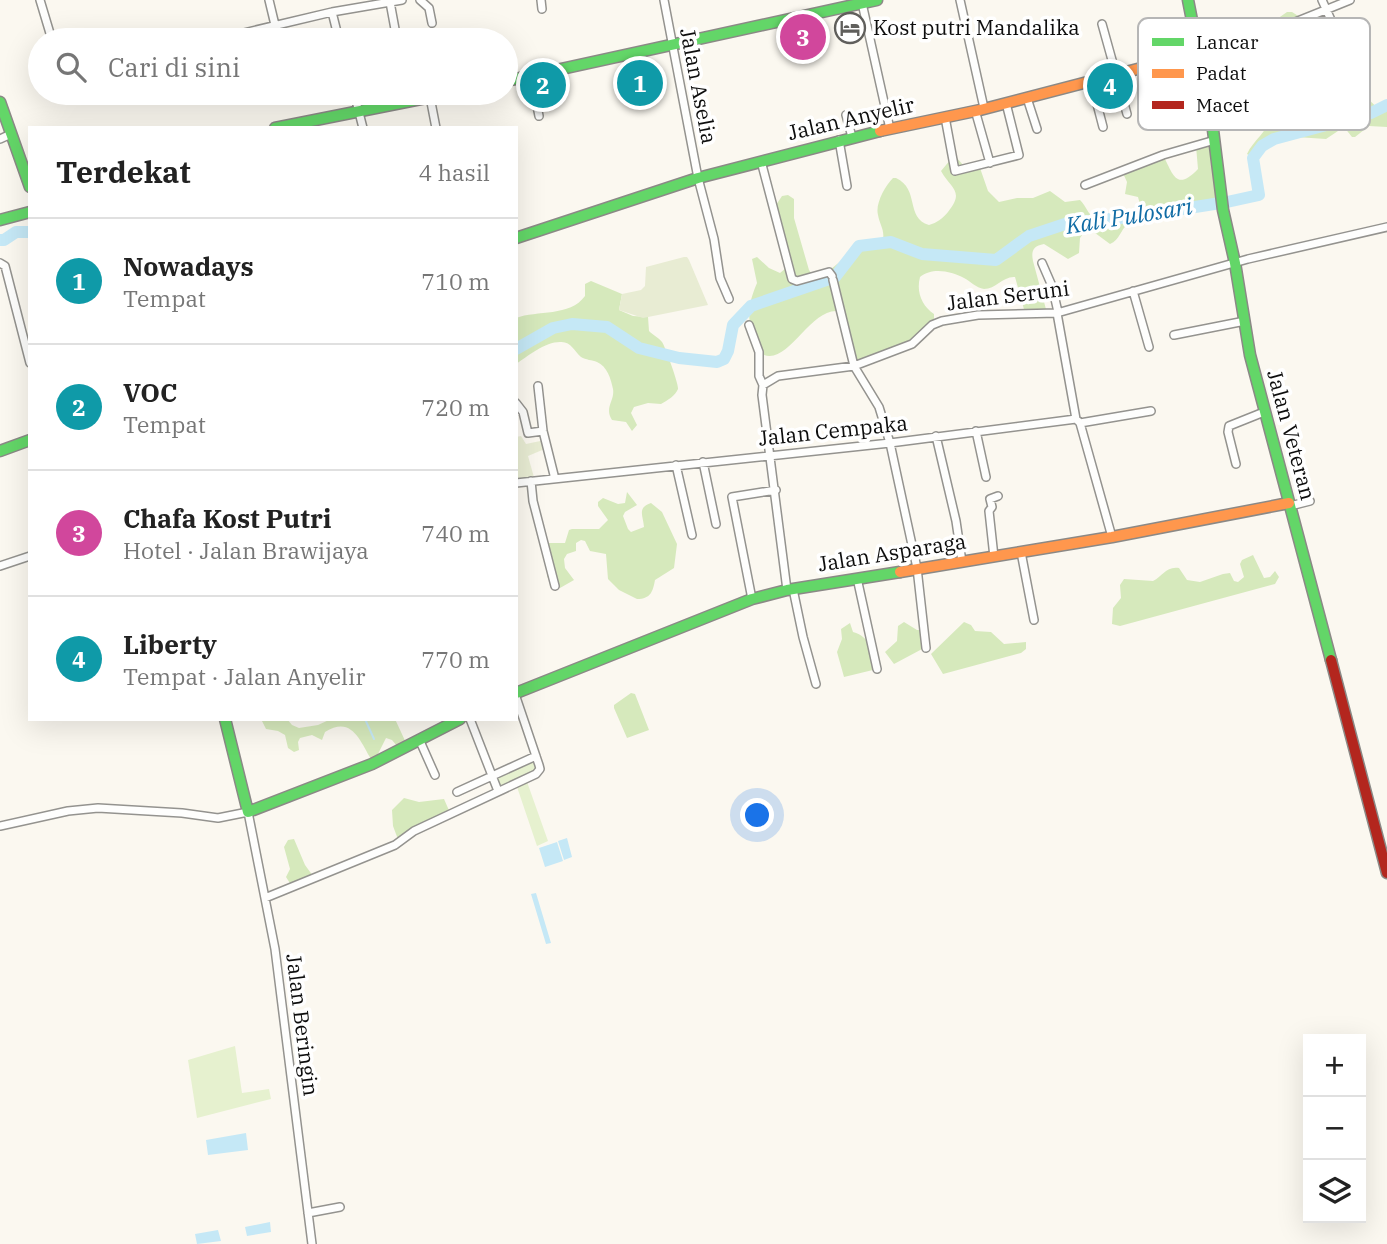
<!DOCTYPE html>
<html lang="id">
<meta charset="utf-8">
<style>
body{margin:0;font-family:"IBM Plex Serif",serif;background:#f6f6f6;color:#222}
.controls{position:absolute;right:21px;bottom:21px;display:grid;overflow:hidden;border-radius:0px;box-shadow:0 7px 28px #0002}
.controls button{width:63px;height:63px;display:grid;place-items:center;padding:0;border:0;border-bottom:2px solid #e0e0e0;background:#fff;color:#222;font:35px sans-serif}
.you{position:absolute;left:758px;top:816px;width:24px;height:24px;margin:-18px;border:5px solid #fff;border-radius:50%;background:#1a73e8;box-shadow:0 0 0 10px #1a73e833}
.badge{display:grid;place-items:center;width:46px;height:46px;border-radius:50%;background:#605f5c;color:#fff;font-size:23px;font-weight:700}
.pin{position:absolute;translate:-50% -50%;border:4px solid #fff;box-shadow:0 2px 7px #0006}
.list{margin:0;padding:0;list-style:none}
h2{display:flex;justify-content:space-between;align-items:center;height:91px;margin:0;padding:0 28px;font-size:30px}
h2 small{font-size:23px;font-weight:400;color:#767676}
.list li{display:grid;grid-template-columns:46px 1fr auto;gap:21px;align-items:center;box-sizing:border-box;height:126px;padding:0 28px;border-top:2px solid #e0e0e0}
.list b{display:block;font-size:26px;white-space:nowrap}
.list p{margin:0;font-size:23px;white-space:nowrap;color:#767676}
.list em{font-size:23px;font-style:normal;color:#767676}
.icon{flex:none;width:38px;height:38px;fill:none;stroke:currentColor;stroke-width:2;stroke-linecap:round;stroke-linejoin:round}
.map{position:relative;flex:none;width:1387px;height:1244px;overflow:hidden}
.search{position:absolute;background:#fff;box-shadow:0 7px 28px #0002;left:28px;top:28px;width:490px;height:77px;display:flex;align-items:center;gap:18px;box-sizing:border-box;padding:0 24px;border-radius:38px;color:#767676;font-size:26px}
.panel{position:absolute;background:#fff;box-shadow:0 7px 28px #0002;left:28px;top:126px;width:490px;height:595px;border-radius:0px}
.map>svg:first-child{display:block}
.green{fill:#e6f1cf}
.forest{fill:#d6e9bc}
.cemetery{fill:#e8ecd3}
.water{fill:#c5e8f6}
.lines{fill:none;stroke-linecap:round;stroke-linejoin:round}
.stream{stroke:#c5e8f6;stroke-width:2}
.river{stroke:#c5e8f6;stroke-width:12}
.street-casing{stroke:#94938f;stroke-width:10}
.fast-casing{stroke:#8b8986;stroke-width:13}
.slow-casing{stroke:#8b8986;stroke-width:13}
.jam-casing{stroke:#8b8986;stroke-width:13}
.street{stroke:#fefefd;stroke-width:7}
.fast{stroke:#63d668;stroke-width:10}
.slow{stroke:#ff974d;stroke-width:10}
.jam{stroke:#b3261e;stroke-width:10}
.labels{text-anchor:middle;stroke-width:7;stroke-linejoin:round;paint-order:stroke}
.poi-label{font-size:21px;fill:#0d0d0d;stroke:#fff;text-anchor:start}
.street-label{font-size:21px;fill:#0d0d0d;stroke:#fff}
.water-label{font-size:23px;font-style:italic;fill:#106ca5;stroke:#fff}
.key{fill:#fff;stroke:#b6b6b6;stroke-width:2}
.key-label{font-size:19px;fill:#0d0d0d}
</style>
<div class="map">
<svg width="1387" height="1244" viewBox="0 0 1387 1244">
<rect width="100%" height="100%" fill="#fbf8f0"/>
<path class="green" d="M 536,756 L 540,769 L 526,779 L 548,841 L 537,846 L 516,784 L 498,791 L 492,776 Z
M 235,1046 L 242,1093 L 269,1089 L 271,1099 L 197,1118 L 188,1060 Z"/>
<path class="forest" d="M 1287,12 L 1292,12 L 1303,19 L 1314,23 C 1321,42 1332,66 1346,80 C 1357,91 1369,98 1379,110 L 1387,105 L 1387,127 L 1369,126 L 1355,137 L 1352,137 L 1344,127 L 1326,139 L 1296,137 L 1270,144 L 1255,159 L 1247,154 C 1250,147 1255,142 1260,136 C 1272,121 1274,118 1293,126 L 1300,123 L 1295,112 L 1299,104 L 1302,103 L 1312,114 L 1321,113 L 1326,107 C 1319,79 1301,57 1294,29 L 1275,24 L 1277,19 Z
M 1215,140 L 1222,204 L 1163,212 L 1128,224 C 1120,230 1120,240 1110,244 L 1091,230 L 1085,231 L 1080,238 L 1079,253 L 1068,259 L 1044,244 C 1033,246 1031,251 1033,261 L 1047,313 L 1025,313 L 1015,277 C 1003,276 996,289 984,289 C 976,288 970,281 964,278 C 951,271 932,267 920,277 C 916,292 922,306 934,314 L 934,320 L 917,339 L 854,366 L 842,317 L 836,311 C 811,311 791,357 769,356 C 759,355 758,349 755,341 C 746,319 748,304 757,283 L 752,259 L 757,257 L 769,268 L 780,273 L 792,263 L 776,205 L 782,196 L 788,195 L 794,199 L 794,218 L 809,270 L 812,274 L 825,274 L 859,246 L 882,243 C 886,231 880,226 878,215 C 875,204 885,186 893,178 L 896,178 C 920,189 905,218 929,225 C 937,223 943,218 948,212 C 965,191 951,189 941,171 L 951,159 L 957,158 L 963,165 L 980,168 L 988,191 L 999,202 L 1017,198 L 1033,198 L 1050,191 L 1065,202 L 1080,200 C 1086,206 1088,214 1094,218 C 1106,225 1133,217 1141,208 L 1138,197 L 1125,194 L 1127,182 L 1122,171 L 1163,155 C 1173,174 1176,192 1198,169 L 1196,146 Z
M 591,281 L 622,294 L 619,310 L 633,316 L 648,317 L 649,331 C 653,335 658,337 662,342 C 665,346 679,385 678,389 C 675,396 668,400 661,404 L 648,403 L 634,407 L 631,413 L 637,425 L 632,431 L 626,422 L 612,420 C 604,407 615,401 613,389 C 611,379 607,366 597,362 C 592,360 586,360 581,357 C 574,351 571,341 560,342 C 545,342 528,356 516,364 L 516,318 C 537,310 570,317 585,296 L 585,284 Z
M 627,492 L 637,505 L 625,512 L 623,516 L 628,529 L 631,532 L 644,527 C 643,515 637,508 651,503 L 662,512 L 677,544 L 674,568 L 655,580 C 653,591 651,599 637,599 L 619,590 L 608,579 L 606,554 L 590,551 L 585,541 L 581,540 L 576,543 L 576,551 L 567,554 L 564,559 L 565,568 L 574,580 L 560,588 L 552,586 L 547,576 L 547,543 L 565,543 L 569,530 L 572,529 L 599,529 L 608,520 L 598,506 L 598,502 L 603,498 L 618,504 L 625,503 Z
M 1253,555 L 1264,578 L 1270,577 L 1275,571 L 1279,577 L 1275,584 L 1120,626 L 1112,624 L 1113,608 L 1121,598 L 1120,585 L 1124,579 L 1153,581 C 1163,576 1166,566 1179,568 L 1187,580 L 1200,582 L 1223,574 L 1230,573 L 1234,581 L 1238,582 L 1244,577 L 1240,564 L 1242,560 Z
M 904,622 L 917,630 L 925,630 L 924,648 L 894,664 L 885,652 L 897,641 L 898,626 Z
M 964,622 L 971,625 L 975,631 L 991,632 L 1004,644 L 1026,642 L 1026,649 L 1021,653 L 943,674 L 931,654 Z
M 850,623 L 853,632 C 871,637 872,652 877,669 L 844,677 L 837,652 L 842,639 L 841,629 Z
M 631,693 L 635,694 L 649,730 L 627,738 L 614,708 L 614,705 Z
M 261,719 L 287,719 L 292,725 L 299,728 L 318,725 L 331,719 L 395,719 L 407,745 L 397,746 L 392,740 L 386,738 L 376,758 L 371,759 C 360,741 352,715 325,732 L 322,740 L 312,735 L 300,738 L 298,742 L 299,750 L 294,752 L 288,748 L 285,735 L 278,731 L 266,729 Z
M 404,798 L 419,802 L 444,799 L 451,815 L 399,842 L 393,826 L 392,810 Z
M 294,839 L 305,865 L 313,876 L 293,888 L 286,877 L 290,869 L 284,847 L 288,840 Z"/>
<path class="cemetery" d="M 684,257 L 687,257 L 689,260 L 708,305 L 643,318 L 619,310 L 622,294 L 641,290 L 645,286 L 646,267 Z
M 521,436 L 526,444 L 545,440 L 547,448 L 528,456 L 535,481 L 516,483 L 516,437 Z"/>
<path class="water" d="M 567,838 L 572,857 L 564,860 L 558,841 Z
M 557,842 L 563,861 L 545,867 L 539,848 Z
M 536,893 L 551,943 L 546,944 L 531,894 Z
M 246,1133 L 248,1150 L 208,1155 L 206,1140 Z
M 270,1222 L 271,1232 L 247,1236 L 245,1227 Z
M 218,1230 L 221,1241 L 197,1244 L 195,1234 Z"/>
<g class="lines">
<path class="stream" d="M 365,719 L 374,739"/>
<path class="river" d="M 0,240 L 4,240 L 16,232 L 30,232
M 516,349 L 553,328 L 572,324 L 607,327 L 639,348 L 679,358 L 717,362 L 724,359 L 728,351 L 733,325 L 751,306 L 835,277 L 859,246 L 891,242 L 922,254 L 996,260 L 1029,236 L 1068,223 L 1131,217 L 1227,202 L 1259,195 L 1253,158 L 1262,146 L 1274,139 L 1371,113 L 1387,105"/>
<g class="street-casing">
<path id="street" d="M 40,0 L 52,40
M 269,0 L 275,25
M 420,0 L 429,8 L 432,23
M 541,0 L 542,9
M 664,0 L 698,178 L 714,239 L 720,278 L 729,299
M 960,0 L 984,108
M 1322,0 L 1358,80
M 390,2 L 397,40
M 862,3 L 890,129
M 332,12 L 339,40
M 1102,24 L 1127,114
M 214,40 L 332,12 L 402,0
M 1199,53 L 1278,29 L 1350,0
M 531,75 L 539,116
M 1091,81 L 1103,127
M 354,93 L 363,128
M 430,97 L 436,128
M 1027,98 L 1037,129
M 1208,101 L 1265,83
M 975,110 L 990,163
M 846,115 L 852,137
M 945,117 L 955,171 L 1019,155 L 1006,103
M 0,139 L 11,134
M 839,140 L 847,186
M 761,161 L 792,279 L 797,281 L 829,272 L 832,276
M 1085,185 L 1163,155 L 1215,140
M 0,263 L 5,266 L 30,363
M 1042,263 L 1052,286 L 1058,312
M 833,280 L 854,366 L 879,407 L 890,443 L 917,568 L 926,648
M 1133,291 L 1149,347
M 1057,313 L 1076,419
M 749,325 L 759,352 L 759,376 L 763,385
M 1174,335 L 1245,321
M 538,386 L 543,431 L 555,479
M 516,403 L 523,412 L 528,433 L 543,431
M 1080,423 L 1112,537
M 976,431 L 986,477
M 936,436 L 956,521 L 962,562
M 703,462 L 716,524
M 1236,464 L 1228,432 L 1229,426 L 1264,412
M 676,465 L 692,535
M 531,481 L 533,501 L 555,586
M 516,483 L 890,443 L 1076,419 L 1080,423 L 1151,411
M 1290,506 L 1310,501
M 1021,552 L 1034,620
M 994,557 L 989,511 L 992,507 L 990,499 L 998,496
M 0,566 L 30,556
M 857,578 L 877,669
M 793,589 L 803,637 L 816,684
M 787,590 L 762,395 L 763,385 L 778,376 L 854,366 L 912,344 L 932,325 L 942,321 L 978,315 L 1057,313 L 1248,259 L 1387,227
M 752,599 L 732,497 L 776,490
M 470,719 L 498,791
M 419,739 L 435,775
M 457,792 L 536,756
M 0,826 L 68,811 L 98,808 L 182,813 L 218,818 L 248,812 L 275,949 L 312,1244
M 265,898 L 395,845 L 414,831 L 536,774 L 540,769 L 539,765 L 516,697
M 308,1213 L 340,1207"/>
</g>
<g class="fast-casing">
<path id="fast" d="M 1188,0 L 1212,122 L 1223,210 L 1235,263 L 1250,355 L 1331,660
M 506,81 L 877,0
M 0,102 L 30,187
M 275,128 L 451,93
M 0,220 L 30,212
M 516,238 L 698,178 L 880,131
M 0,451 L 30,440
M 516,693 L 752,599 L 787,590 L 900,572
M 225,719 L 248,812 L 372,764 L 460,719"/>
</g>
<g class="slow-casing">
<path id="slow" d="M 880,131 L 980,110 L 1199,53
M 900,572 L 1112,537 L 1289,503"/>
</g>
<g class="jam-casing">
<path id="jam" d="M 1331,660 L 1387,873"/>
</g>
<use href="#street" class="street"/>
<use href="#fast" class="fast"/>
<use href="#slow" class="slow"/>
<use href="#jam" class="jam"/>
</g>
<defs>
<g id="hotel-ring" transform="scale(1.575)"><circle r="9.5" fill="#fff" stroke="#605f5c" stroke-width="1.5"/><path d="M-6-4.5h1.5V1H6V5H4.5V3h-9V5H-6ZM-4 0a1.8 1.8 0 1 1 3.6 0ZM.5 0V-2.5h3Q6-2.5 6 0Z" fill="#605f5c"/></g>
</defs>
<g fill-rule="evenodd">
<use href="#hotel-ring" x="850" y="28"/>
</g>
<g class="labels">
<g class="poi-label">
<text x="873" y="35">Kost putri Mandalika</text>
</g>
<g class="street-label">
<text transform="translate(698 86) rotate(79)" y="7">Jalan Aselia</text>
<text transform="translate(851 119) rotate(-13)" y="7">Jalan Anyelir</text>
<text transform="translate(1008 296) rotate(-7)" y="7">Jalan Seruni</text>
<text transform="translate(833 431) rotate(-6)" y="7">Jalan Cempaka</text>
<text transform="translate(1291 435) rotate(75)" y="7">Jalan Veteran</text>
<text transform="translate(892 553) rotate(-9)" y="7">Jalan Asparaga</text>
<text transform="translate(302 1025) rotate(83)" y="7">Jalan Beringin</text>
</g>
<g class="water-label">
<text transform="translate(1129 216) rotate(-9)" y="8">Kali Pulosari</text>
</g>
</g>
<rect x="1138" y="18" width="232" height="112" rx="10" class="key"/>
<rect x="1152" y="38" width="32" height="8" fill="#63d668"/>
<rect x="1152" y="69" width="32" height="9" fill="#ff974d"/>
<rect x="1152" y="101" width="32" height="8" fill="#b3261e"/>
<g class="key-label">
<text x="1196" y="49">Lancar</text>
<text x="1196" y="80">Padat</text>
<text x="1196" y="112">Macet</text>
</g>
</svg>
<div class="controls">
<button>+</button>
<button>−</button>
<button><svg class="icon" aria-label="layers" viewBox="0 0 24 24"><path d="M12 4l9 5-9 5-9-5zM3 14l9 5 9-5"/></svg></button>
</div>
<div class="you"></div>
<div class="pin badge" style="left:640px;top:83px;background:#0f9aa8">1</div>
<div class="pin badge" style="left:543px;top:85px;background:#0f9aa8">2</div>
<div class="pin badge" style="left:803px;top:37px;background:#d1479c">3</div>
<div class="pin badge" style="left:1110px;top:86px;background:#0f9aa8">4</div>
<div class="search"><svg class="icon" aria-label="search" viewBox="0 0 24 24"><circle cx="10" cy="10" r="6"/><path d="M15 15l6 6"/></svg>Cari di sini</div>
<section class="panel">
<h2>Terdekat<small>4 hasil</small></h2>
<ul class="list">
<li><span class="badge" style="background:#0f9aa8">1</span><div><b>Nowadays</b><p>Tempat</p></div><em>710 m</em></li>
<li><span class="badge" style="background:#0f9aa8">2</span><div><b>VOC</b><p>Tempat</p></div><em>720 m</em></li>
<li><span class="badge" style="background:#d1479c">3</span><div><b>Chafa Kost Putri</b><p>Hotel · Jalan Brawijaya</p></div><em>740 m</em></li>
<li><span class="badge" style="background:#0f9aa8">4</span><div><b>Liberty</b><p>Tempat · Jalan Anyelir</p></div><em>770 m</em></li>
</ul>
</section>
</div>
